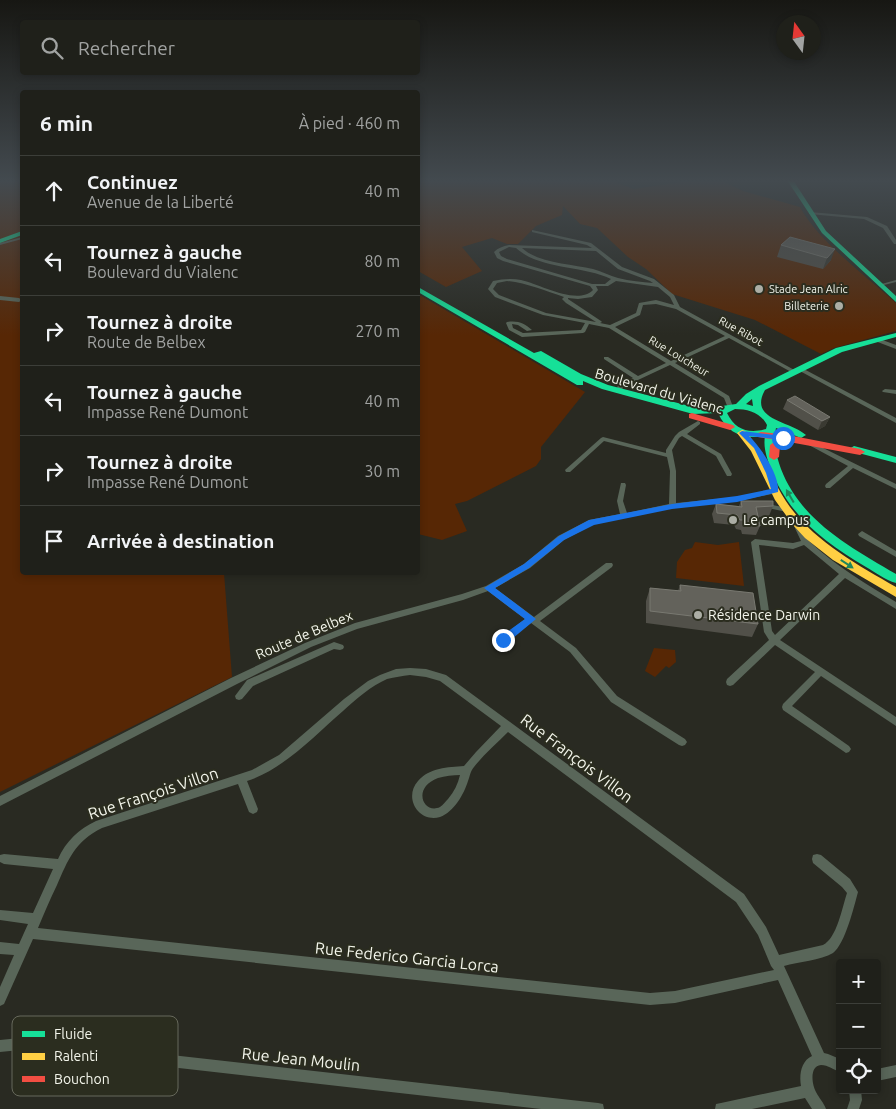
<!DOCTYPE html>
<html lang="fr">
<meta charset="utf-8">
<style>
body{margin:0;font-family:Ubuntu,sans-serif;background:#272823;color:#f1f3f6}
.controls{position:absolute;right:15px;bottom:15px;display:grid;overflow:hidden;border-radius:5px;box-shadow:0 2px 8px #0003}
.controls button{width:45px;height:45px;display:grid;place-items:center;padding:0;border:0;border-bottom:1px solid #3c3e39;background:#1f201a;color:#f1f3f6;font:25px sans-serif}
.compass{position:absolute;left:776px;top:15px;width:45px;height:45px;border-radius:50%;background:#1f201a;box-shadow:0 2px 8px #0003;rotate:345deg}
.stop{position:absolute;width:15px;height:15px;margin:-11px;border:4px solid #1a73e8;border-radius:50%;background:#fff}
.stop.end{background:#1a73e8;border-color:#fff;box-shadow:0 1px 5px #0008}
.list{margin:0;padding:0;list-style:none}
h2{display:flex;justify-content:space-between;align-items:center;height:65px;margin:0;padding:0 20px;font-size:21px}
h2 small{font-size:16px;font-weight:400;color:#a1a3a2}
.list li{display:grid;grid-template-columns:32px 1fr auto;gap:15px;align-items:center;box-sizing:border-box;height:70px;padding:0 20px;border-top:1px solid #3c3e39}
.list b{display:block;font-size:19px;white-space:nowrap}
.list p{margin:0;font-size:16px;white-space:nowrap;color:#a1a3a2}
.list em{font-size:16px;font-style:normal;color:#a1a3a2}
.icon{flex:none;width:28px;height:28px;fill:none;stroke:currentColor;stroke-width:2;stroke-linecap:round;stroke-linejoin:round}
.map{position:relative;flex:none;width:896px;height:1109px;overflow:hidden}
.search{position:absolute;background:#1f201a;box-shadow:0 2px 8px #0003;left:20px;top:20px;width:400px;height:55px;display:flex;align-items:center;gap:12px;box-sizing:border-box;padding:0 18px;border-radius:5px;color:#a1a3a2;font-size:19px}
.panel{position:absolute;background:#1f201a;box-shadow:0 2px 8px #0003;left:20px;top:90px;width:400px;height:485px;border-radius:5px}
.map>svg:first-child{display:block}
.green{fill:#572705}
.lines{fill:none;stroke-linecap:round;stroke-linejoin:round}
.street{fill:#596659;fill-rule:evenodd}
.fast{fill:#16e098;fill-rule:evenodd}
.slow{fill:#ffcf43;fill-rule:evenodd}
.jam{fill:#f24e42;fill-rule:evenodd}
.wall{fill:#515049}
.shaded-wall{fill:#3a3a32}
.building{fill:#63625b;stroke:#797971}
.oneway{fill:#20865c}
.route{fill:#1a73e8}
.poi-dot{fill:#acaea5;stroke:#2b2d1f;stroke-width:2}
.labels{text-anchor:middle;stroke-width:4;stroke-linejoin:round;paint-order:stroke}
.far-poi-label{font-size:11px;fill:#f3f5eb;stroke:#2b2d1f;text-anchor:start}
.far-street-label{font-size:11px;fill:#f3f5eb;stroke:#2b2d1f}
.street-label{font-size:14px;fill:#f3f5eb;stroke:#2b2d1f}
.poi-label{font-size:14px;fill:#f3f5eb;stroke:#2b2d1f;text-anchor:start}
.near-street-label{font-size:16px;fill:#f3f5eb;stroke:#2b2d1f}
.key{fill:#2b2d1f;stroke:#67695c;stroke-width:1}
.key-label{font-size:14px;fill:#f3f5eb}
</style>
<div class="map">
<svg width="896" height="1109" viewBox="0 0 896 1109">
<rect width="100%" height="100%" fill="#292a22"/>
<path class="green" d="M 0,180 L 22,180 L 22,572 L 224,573 L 232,677 L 0,792 Z
M 418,180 L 598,180 L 616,182 L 633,189 L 696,180 L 720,180 L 743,191 L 800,207 C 818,241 866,276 896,303 L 896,331 L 834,348 L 821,354 L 755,320 L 672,294 L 646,269 L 628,257 L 597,228 L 580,224 L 563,206 L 562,215 L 536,226 L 518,244 L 507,244 L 492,238 L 462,247 L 482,271 L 446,287 L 418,271 Z
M 418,294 L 585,392 L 541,447 L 541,459 L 536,466 L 467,501 L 455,504 L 467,531 L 442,540 L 418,534 Z
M 695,542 L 718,545 L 739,542 L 744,586 L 676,578 L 677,562 L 685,550 L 692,548 Z
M 654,648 L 675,650 L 676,662 L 669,668 L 666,666 L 655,677 L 645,671 Z"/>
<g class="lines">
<path class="street" d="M 602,180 L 631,180 L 629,181 L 604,181 Z
M 810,212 L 867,217 L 887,226 L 896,240 L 896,244 L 894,244 L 883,228 L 864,219 L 809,214 L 809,212 Z
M 532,230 L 591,243 L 622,267 L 654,279 L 674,295 L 680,307 L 798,372 L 797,373 L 793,373 L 729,338 L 675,363 L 729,396 L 733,407 L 732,408 L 728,408 L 724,398 L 670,365 L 623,387 L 621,393 L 617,393 L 616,392 L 618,385 L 633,378 L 604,359 L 604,357 L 608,357 L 638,376 L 666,363 L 609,328 L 589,324 L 585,332 L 583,333 L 522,337 L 509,330 L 506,323 L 507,322 C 517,320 525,323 532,330 L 527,331 L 518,325 L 512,324 L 513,328 L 523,333 L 581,330 L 585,323 L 543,315 L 495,297 L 488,289 L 493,281 C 503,279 512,278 521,280 C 540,284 577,306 593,290 L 590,286 L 503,261 L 497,258 L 494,252 C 498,248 503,246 509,245 L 592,248 L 587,245 L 532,232 ZM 509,247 L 516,248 C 540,270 582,265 611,279 L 605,284 L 592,284 L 507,259 L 501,256 L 499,252 ZM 522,248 L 596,251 L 618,269 L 650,281 L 653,283 C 642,282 630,281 618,278 C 610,276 601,271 593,269 C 571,264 538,263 522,248 ZM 507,281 C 527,283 545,291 564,297 L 562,299 L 566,303 L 596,322 L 546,313 L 499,295 L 493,289 L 497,283 ZM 616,281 L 658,287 L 670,297 L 674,305 L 656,300 L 639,303 L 636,313 L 610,325 L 600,323 L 602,322 L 601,321 L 568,299 L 568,298 L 578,299 L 592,297 L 598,290 L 596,286 L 608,286 ZM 656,304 L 676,309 L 725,336 L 671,361 L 615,327 L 640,315 L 643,305 Z
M 22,237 L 22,239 L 0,245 L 0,243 Z
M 896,280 L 896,282 L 880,286 L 878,285 Z
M 0,296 L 19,298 L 22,300 L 19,302 L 0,300 Z
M 877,338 L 896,345 L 896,349 L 875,341 L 874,340 Z
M 800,367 L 896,418 L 896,423 L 798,370 L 797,369 Z
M 885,389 L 896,390 L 896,394 L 883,392 L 882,391 Z
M 698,421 L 700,422 L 700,424 L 687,434 L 721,454 L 732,474 L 731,476 L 727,476 L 716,456 L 682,436 L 679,438 L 672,450 L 676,471 L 676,503 L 737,497 L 775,489 L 777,489 L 778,491 L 777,493 L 737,501 L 672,508 L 594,524 L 564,540 L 530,568 L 495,588 L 534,617 L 606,563 L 612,563 L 613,565 L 612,567 L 540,621 L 576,648 L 617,696 L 685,739 L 687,742 L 685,745 L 682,746 L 679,745 L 611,702 L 570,652 L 531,623 L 506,642 L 503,643 L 500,642 L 499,640 L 500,638 L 525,619 L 488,591 L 463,600 L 357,629 L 311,647 L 237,684 L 0,806 L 0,796 L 231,678 L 305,643 L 355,623 L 462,594 L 486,586 L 524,564 L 558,536 L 589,520 L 620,514 L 617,501 L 621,483 L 625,483 L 626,485 L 623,501 L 627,513 L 669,504 L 670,471 L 667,457 L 604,441 L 570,472 L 566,472 L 565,470 L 601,438 L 603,437 L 666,453 L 666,450 L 675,436 L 679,432 Z
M 809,441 L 896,484 L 896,489 L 853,468 L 830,488 L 826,488 L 825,486 L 826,484 L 848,466 L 807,444 L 806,443 Z
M 761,503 L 763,503 L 787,508 L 791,510 L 787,512 L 763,507 L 759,505 Z
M 798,523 C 805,527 804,537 810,542 C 836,566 866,584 896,602 L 896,609 L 845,578 L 780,640 L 896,717 L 896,726 L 821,676 L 792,706 L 849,746 L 851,749 L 849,752 L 846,753 L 783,710 L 782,707 L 783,704 L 815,672 L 775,645 L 733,685 L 730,686 L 727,685 L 726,682 L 727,679 L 769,640 L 764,632 L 751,542 L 755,539 L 793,543 L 801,541 L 794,526 ZM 759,545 L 793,549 L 804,545 L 839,574 L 775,635 L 772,631 Z
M 862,531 L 896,551 L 896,557 L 859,536 L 858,534 Z
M 334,642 L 343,645 L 344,647 L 343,649 L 340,650 L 334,649 L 253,686 L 242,699 L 239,700 L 236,699 L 235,696 L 247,680 Z
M 410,668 L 426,669 L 446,675 L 744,894 L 766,927 L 779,955 L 823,945 C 837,938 842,908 847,893 L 842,887 L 813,863 L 812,859 L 813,855 L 817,854 L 821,855 L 850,879 L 858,892 C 854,907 845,944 833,953 C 821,960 798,962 784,966 L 824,1053 L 828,1054 L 840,1059 L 840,1072 C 834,1070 828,1065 821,1065 C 809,1066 812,1085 816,1092 C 819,1098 824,1103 826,1109 L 812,1109 L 805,1098 L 752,1109 L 715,1109 L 716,1104 L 721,1103 L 801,1086 C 799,1075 801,1061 812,1056 L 778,980 L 675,1003 L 650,1005 L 33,939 L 4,1004 L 0,1006 L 0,987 L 14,955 L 0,954 L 0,942 L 19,944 L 28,924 L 0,920 L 0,910 L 33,913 L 53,869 L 4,864 L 0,862 L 0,855 L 4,854 L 58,859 C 66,841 79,829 96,821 L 252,770 L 279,755 L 344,699 L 368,681 L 380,675 L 396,669 ZM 410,675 L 426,677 L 440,681 L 501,726 L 476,752 L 464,766 C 448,767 429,768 418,781 C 403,798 419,823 440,817 C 454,812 464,794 468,781 C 470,776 470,772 474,767 C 484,754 497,743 508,732 L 736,902 L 758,935 L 771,966 L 774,970 L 675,991 L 650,993 L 38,928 C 44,914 50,899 57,885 C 68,860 75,841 102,828 L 238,784 L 249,812 L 253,814 L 257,812 L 258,809 L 247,781 C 284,769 314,736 343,711 C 356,699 371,686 387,679 C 395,677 402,676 410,675 ZM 460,775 C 458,784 454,792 448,799 C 446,801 443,805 440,807 C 424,815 411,788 438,778 C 445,776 453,775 460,775 Z
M 20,1038 L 598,1103 L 603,1104 L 604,1109 L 541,1109 L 20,1050 L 0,1052 L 0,1040 Z
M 896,1065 L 896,1077 L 877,1081 L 877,1069 Z
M 849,1090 L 861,1090 L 862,1100 L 859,1109 L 847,1109 L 850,1100 Z"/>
<path class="fast" d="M 787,180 L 793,180 L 826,231 L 896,296 L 896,302 L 822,233 Z
M 22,231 L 22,235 L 0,243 L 0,239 Z
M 418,287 L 534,353 L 541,351 L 581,374 L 608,385 L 701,409 L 736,404 L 746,394 L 759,386 L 836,348 L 896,333 L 896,337 L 842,352 L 765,390 C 748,420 791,421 806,435 L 801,438 L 776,428 C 773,444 776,454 781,469 C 801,521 850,547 896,574 L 896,583 C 885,580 875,572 866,567 C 825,543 788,515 771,469 C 767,458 763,448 765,436 C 743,440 727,433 718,413 L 693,414 L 602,389 L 583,381 L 583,385 L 577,385 L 418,292 ZM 752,399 L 753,406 L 746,404 ZM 735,409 C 748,409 761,413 767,425 L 766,429 C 749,434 735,430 727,413 Z
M 854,446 L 896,457 L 896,463 L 851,451 L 849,449 Z"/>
<path class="slow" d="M 742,430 L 745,431 C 766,454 772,483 790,507 C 817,543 858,565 896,587 L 896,597 L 833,560 L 805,538 L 793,525 L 775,500 L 751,451 L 737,433 Z"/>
<path class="jam" d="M 692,413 L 733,425 L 735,427 L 730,430 L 689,418 L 689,414 Z
M 761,432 L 788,435 L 860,449 L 865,452 L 860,455 L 789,442 L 780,446 L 779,457 L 774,460 L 769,457 L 770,445 L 777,440 L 758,437 L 758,433 Z"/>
</g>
<path class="wall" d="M 790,237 L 831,260 L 823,269 L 777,257 L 781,245 Z
M 787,400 L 830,417 L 825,426 L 818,430 L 783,409 Z
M 741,501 L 773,506 L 769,516 L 758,517 L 760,526 L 756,535 L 742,534 L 741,530 L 736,529 L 734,525 L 714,523 L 712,514 L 716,504 L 739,506 Z
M 680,585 L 758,624 L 752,637 L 646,623 L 646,601 L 650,588 L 678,591 Z"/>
<path class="shaded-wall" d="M 835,249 L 831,260 L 823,269 L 827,258 Z
M 830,417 L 825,426 L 818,430 L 822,421 Z"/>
<path class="building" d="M 790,237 L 835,249 L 827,258 L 781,245 Z
M 795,396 L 830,417 L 822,421 L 787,400 Z
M 741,501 L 773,501 L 773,506 L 756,507 L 760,526 L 745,524 L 744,520 L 740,520 L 737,515 L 717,513 L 716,504 L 742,507 Z
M 680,585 L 753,593 L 758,624 L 650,611 L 650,588 L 681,591 Z"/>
<defs><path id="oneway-solid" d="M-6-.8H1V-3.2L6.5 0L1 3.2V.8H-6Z" transform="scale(1.25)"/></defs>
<g class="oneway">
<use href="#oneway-solid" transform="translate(790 496) rotate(-120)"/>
<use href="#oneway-solid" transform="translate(847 564) rotate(33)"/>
</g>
<linearGradient id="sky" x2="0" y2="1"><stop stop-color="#171713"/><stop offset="0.54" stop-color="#434a4f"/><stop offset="1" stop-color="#434a4f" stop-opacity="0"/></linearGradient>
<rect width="896" height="335" fill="url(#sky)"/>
<path class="route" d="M 742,431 L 783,436 L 787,438 L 783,440 L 749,436 C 761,447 780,476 778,492 L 737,502 L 672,509 L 594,525 L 564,540 L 529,568 L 495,588 L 536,619 L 507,643 L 500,643 L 500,637 L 525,619 L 484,588 L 524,564 L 559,536 L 589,520 L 672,504 L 737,496 L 771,489 L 766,473 L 754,448 L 739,433 Z"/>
<g class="poi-dot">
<circle cx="759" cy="289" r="5"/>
<circle cx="839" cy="306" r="5"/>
<circle cx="733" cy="520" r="5"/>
<circle cx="698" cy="615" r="5"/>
</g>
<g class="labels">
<g class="far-poi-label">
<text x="769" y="293">Stade Jean Alric</text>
<text x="829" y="310" text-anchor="end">Billeterie</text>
</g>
<g class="far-street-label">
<text transform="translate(741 331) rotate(29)" y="4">Rue Ribot</text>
<text transform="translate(679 356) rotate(31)" y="4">Rue Loucheur</text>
</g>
<g class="street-label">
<text transform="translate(659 391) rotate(16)" y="5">Boulevard du Vialenc</text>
<text transform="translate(304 635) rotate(-23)" y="5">Route de Belbex</text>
</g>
<g class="poi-label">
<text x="743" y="525">Le campus</text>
<text x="708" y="620">Résidence Darwin</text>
</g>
<g class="near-street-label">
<text transform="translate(577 758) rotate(37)" y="6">Rue François Villon</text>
<text transform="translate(153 793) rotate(-18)" y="6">Rue François Villon</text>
<text transform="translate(407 957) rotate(6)" y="6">Rue Federico Garcia Lorca</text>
<text transform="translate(301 1059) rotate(6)" y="6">Rue Jean Moulin</text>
</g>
</g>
<rect x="12" y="1016" width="166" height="80" rx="8" class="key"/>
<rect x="22" y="1031" width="23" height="6" fill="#16e098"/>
<rect x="22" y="1053" width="23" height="7" fill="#ffcf43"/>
<rect x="22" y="1076" width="23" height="6" fill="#f24e42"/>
<g class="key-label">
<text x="54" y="1039">Fluide</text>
<text x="54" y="1061">Ralenti</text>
<text x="54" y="1084">Bouchon</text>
</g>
</svg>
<div class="controls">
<button>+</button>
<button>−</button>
<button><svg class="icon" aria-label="locate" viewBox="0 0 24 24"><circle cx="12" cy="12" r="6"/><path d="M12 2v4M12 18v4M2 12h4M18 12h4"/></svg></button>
</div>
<svg class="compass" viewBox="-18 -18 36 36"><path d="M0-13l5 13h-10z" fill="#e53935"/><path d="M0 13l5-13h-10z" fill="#a1a3a2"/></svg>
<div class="stop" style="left:783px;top:438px"></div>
<div class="stop end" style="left:503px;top:640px"></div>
<div class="search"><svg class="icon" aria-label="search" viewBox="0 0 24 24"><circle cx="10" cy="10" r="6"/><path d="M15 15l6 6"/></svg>Rechercher</div>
<section class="panel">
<h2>6 min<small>À pied · 460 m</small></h2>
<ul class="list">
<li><svg class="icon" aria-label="ahead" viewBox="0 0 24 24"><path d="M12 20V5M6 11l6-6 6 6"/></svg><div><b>Continuez</b><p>Avenue de la Liberté</p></div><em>40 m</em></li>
<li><svg class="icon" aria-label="left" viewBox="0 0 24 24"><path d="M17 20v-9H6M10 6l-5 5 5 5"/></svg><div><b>Tournez à gauche</b><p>Boulevard du Vialenc</p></div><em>80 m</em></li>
<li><svg class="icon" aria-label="right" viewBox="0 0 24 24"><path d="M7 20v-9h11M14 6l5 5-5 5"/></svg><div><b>Tournez à droite</b><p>Route de Belbex</p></div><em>270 m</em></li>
<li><svg class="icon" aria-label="left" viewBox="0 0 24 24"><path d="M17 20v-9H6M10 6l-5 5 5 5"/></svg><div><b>Tournez à gauche</b><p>Impasse René Dumont</p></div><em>40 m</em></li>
<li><svg class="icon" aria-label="right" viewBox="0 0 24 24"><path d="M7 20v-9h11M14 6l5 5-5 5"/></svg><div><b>Tournez à droite</b><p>Impasse René Dumont</p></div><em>30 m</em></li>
<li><svg class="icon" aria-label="arrive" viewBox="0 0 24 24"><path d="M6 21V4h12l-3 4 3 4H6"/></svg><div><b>Arrivée à destination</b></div></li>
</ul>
</section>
</div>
